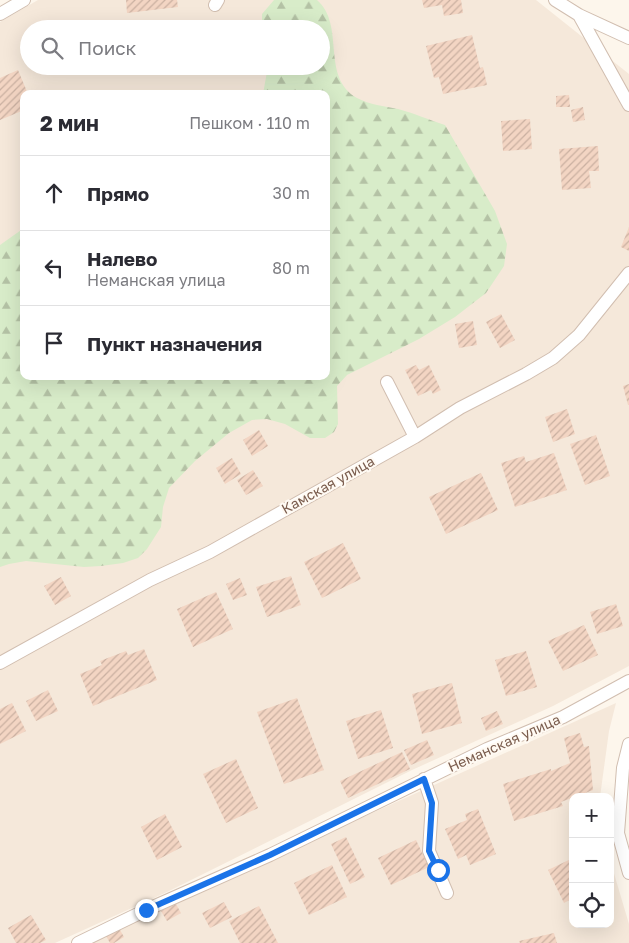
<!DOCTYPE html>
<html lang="ru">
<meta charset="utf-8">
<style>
body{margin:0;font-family:"Golos Text",sans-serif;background:#f7f7f7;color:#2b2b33}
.controls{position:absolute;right:15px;bottom:15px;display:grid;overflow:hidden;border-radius:10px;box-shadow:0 5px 20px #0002}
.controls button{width:45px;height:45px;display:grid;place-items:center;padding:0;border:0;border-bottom:1px solid #e1e1e2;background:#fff;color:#2b2b33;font:25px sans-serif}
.stop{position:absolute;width:15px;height:15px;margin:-11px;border:4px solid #1a73e8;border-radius:50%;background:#fff}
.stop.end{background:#1a73e8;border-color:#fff;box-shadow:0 1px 5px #0008}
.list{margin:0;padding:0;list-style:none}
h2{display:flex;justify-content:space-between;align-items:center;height:65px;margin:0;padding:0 20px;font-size:21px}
h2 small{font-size:16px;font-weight:400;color:#7c7c81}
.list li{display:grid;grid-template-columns:32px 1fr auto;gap:15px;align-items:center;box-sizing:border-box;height:75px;padding:0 20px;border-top:1px solid #e1e1e2}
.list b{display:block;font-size:19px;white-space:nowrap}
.list p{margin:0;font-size:16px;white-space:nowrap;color:#7c7c81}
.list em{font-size:16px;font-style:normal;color:#7c7c81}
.icon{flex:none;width:28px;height:28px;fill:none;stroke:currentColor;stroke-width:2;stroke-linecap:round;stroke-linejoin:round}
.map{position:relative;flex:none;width:629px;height:943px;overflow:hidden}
.search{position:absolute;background:#fff;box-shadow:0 5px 20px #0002;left:20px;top:20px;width:310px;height:55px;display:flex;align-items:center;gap:12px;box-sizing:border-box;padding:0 18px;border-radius:28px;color:#7c7c81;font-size:19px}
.panel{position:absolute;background:#fff;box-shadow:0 5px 20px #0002;left:20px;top:90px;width:310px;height:290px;border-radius:10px}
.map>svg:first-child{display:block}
.residential{fill:#f5e8da;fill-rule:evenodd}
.forest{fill:url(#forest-firs)}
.building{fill:url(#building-hatch)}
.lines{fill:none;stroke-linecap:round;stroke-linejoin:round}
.lane-casing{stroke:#d1beb0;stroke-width:14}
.lane{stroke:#fff;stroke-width:12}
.route{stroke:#1a73e8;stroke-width:6}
.labels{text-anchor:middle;stroke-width:4;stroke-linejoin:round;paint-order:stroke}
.street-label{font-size:14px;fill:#7a5c4d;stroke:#fffaf3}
</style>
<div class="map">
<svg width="629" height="943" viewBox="0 0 629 943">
<defs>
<pattern id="forest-firs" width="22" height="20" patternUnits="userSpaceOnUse" patternTransform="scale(1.25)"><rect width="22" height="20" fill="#d8ecc9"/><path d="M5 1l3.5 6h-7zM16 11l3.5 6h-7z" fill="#b4c2a5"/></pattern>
<pattern id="building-hatch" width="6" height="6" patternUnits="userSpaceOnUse" patternTransform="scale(1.25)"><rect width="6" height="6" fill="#f3d5c3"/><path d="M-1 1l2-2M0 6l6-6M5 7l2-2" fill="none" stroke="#cab0a1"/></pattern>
</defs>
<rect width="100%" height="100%" fill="#fdf6ec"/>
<path class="residential" d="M 38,0 L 536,0 L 629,74 L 629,666 L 553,706 L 412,770 L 167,892 L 55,943 L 0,943 L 0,533 L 326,376 L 326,94 L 24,94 L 24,354 L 0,372 L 0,22 ZM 29,29 L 321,29 L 321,66 L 29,66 Z
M 616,703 L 609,731 L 600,797 L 573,797 L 573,924 L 610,924 L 610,860 L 629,924 L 629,943 L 88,943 L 119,927 Z"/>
<path class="forest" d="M 274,0 L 317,0 C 346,25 320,77 357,98 C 370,105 384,106 398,109 C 414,113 429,120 445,125 L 495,211 L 507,244 L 504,266 L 486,293 L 455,317 L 419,339 L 347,375 L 337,386 L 338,424 L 334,432 L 325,438 L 310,438 L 285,424 L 267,419 L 252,420 L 229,433 L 195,461 L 169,488 L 163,507 L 161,527 L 147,549 L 138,558 L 123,563 L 101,566 L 84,567 L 26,561 L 9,564 L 0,567 L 0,245 L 24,228 L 24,376 L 326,376 L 326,94 L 263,94 L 268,66 L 321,66 L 321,29 L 262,29 L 262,14 Z"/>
<path class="building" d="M 126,0 L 177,0 L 178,7 L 127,13 Z
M 422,0 L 461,0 L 463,13 L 444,16 L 442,5 L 424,8 Z
M 472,35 L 480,68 L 483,67 L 487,85 L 443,94 L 439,77 L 434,78 L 426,46 Z
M 18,70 L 28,94 L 24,94 L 24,110 L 0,120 L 0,78 Z
M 569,95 L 570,107 L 556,107 L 556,96 Z
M 583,107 L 585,120 L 573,122 L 571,110 Z
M 530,119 L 532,149 L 503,151 L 501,121 Z
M 598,146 L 599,171 L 589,171 L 591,188 L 562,190 L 559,149 Z
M 629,227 L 629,251 L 621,247 Z
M 501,314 L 515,340 L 500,348 L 486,322 Z
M 473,321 L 477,345 L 459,348 L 455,324 Z
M 416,365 L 419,370 L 429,365 L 441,390 L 433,394 L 431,390 L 418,396 L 405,370 Z
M 629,384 L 629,405 L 628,405 L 623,386 Z
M 567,409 L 575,434 L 553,442 L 545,417 Z
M 259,430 L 268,446 L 252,456 L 243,440 Z
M 596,435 L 610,476 L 585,485 L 570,444 Z
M 554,453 L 567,490 L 515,507 L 501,463 L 524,456 L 526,462 Z
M 232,458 L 241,474 L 225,484 L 216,468 Z
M 253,470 L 263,486 L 246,495 L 237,480 Z
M 481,473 L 498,510 L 446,534 L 429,497 Z
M 343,543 L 361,579 L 322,598 L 304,562 Z
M 291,576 L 301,605 L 267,617 L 256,587 Z
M 61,577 L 71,596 L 55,605 L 44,586 Z
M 240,578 L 247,595 L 233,600 L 226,584 Z
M 216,592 L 233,629 L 193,647 L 177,609 Z
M 616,604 L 623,626 L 597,634 L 590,612 Z
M 584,625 L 598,655 L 563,671 L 548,641 Z
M 144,649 L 157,680 L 93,706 L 80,674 L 102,665 L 100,661 L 126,651 L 128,655 Z
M 526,651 L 537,687 L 506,696 L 495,660 Z
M 452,683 L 462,723 L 422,734 L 412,694 Z
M 48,690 L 58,711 L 36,721 L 26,701 Z
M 297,698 L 324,770 L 284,784 L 257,712 Z
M 12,703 L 26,731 L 0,744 L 0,709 Z
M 381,710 L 393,748 L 358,759 L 346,721 Z
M 497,711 L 503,724 L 486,731 L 481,718 Z
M 580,733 L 584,747 L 589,746 L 593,790 L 561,802 L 563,806 L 514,821 L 503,784 L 551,769 L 551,771 L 570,763 L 564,738 Z
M 427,740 L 434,755 L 411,765 L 404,750 Z
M 402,752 L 410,769 L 348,798 L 340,781 Z
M 236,759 L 258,808 L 226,823 L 203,774 Z
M 478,809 L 496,854 L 470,865 L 466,855 L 458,859 L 445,829 L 467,820 L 465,814 Z
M 165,814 L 182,847 L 157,860 L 141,827 Z
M 346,837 L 365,877 L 350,884 L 331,844 Z
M 416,840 L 429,867 L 391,885 L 378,858 Z
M 573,858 L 573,898 L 564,903 L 548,870 Z
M 332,865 L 347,897 L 309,915 L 294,883 Z
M 224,902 L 232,917 L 210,928 L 202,913 Z
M 176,904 L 181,913 L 167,921 L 161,911 Z
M 259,906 L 278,943 L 240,943 L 229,921 Z
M 31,915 L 46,940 L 40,943 L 16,943 L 8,928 Z
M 119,928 L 124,937 L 114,943 L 110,943 L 106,936 Z
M 554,933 L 557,943 L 520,943 L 519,941 Z"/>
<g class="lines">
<g class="lane-casing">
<path id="lane" d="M 555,0 L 579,15 L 629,38
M 215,5 L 218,0
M 0,14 L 24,0
M 579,15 L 629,105
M 387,382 L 415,437
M 0,663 L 150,580 L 210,552 L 415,437 L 460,408 L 526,374 L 553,358 L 579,335 L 629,273
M 629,744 L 623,768 L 618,833 L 629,873
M 424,779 L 432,803 L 429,851 L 447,893
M 78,943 L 146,910 L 270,855 L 487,749 L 563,717 L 629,681"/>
</g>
<use href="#lane" class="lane"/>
</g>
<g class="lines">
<path class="route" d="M 146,910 L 270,855 L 424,779 L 432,803 L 429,851 L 438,870"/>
</g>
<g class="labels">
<g class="street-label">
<text transform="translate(328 485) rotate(-29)" y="5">Камская улица</text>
<text transform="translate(504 743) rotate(-24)" y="5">Неманская улица</text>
</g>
</g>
</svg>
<div class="controls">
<button>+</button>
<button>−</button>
<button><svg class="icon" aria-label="locate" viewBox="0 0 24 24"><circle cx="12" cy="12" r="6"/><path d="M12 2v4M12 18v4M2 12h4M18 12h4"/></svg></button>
</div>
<div class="stop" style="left:438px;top:870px"></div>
<div class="stop end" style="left:146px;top:910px"></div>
<div class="search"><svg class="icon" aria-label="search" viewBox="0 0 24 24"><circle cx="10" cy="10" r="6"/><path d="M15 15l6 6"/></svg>Поиск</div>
<section class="panel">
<h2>2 мин<small>Пешком · 110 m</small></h2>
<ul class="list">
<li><svg class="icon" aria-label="ahead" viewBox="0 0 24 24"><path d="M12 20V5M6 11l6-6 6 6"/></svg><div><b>Прямо</b></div><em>30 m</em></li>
<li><svg class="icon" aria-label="left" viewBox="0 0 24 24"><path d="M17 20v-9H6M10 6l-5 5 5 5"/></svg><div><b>Налево</b><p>Неманская улица</p></div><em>80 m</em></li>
<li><svg class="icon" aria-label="arrive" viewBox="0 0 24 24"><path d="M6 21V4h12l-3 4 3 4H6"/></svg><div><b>Пункт назначения</b></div></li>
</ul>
</section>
</div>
